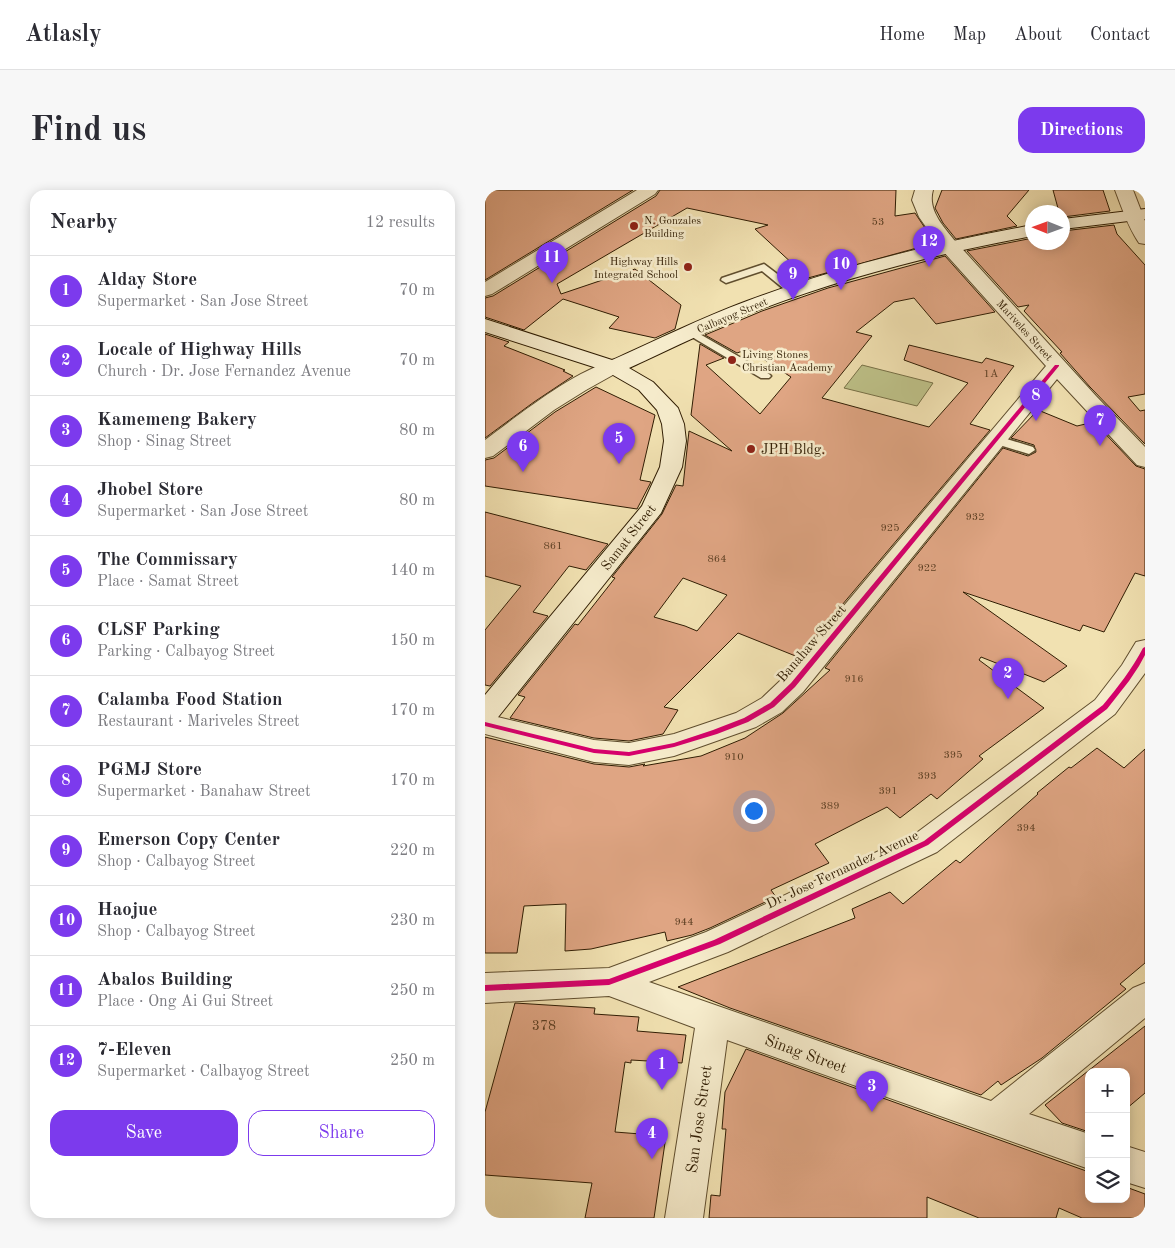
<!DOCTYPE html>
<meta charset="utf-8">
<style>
body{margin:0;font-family:"Old Standard TT",serif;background:#f7f7f7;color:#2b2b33}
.controls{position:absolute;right:15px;bottom:15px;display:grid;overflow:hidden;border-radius:10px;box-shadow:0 2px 12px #0003}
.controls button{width:45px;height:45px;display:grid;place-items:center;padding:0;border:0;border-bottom:1px solid #e1e1e2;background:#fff;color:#2b2b33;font:25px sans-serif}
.compass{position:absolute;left:540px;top:15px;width:45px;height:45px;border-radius:50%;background:#fff;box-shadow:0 2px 12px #0003;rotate:271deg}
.you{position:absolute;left:268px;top:620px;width:18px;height:18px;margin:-12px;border:4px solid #fff;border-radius:50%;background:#1a73e8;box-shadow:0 0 0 8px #1a73e833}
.badge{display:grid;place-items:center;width:32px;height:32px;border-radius:50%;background:#7c3aed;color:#fff;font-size:16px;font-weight:700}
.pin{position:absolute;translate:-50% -41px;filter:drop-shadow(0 1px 2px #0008)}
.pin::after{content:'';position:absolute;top:26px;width:18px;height:15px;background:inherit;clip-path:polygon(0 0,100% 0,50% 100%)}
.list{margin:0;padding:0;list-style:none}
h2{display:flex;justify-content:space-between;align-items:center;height:65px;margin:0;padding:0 20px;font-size:21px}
h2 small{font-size:16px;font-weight:400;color:#7c7c81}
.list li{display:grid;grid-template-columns:32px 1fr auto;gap:15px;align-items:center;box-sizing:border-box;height:70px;padding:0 20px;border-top:1px solid #e1e1e2}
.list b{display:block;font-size:19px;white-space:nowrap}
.list p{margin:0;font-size:16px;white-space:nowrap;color:#7c7c81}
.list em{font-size:16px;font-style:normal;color:#7c7c81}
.actions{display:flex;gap:10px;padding:15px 20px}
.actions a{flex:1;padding:11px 0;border:1px solid #7c3aed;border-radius:15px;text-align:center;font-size:18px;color:#7c3aed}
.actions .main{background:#7c3aed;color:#fff}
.icon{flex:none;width:28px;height:28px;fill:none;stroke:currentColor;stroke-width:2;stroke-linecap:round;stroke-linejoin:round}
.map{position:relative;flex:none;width:660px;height:1028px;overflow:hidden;border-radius:15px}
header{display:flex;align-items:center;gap:30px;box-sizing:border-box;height:70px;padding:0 25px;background:#fff;border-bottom:1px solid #e1e1e2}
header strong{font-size:24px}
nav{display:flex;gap:28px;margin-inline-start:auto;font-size:18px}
.intro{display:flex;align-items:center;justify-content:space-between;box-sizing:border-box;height:120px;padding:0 30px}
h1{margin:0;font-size:35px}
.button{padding:12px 22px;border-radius:15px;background:#7c3aed;color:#fff;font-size:18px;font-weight:700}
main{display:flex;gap:30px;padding:0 30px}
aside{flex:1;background:#fff;border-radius:15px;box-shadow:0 2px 12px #0003}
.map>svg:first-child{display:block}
.green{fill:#bec289;stroke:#777046}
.building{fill:#dfa583;stroke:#301d03;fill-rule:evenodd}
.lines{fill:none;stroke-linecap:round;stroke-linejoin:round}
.lane-casing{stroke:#604e2e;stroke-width:3}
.street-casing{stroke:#604e2e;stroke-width:2}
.secondary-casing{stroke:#301d03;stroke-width:2}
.lane{fill:#f6eccc;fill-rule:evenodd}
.street{fill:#f6eccc;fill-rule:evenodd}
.secondary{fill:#f6eccc;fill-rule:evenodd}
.cycleway-casing{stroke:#f6eccc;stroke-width:3}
.cycleway{fill:#d6006c;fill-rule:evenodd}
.poi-dot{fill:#8f2418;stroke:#f6eccc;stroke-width:2}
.labels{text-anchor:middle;stroke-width:5;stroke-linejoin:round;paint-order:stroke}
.far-poi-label{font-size:11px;fill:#301d03;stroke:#f6eccc;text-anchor:start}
.number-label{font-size:11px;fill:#5c3f23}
.far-street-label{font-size:11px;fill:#301d03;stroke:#f6eccc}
.poi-label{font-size:14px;fill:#301d03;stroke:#f6eccc;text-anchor:start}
.street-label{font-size:14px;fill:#301d03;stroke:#f6eccc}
.near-number-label{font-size:14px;fill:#5c3f23}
.near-street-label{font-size:16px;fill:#301d03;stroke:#f6eccc}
</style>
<header>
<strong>Atlasly</strong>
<nav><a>Home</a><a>Map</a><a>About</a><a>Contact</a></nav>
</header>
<div class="intro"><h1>Find us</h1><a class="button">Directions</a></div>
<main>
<aside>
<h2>Nearby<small>12 results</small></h2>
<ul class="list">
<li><span class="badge">1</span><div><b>Alday Store</b><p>Supermarket · San Jose Street</p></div><em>70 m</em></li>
<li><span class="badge">2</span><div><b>Locale of Highway Hills</b><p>Church · Dr. Jose Fernandez Avenue</p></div><em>70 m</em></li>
<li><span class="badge">3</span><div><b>Kamemeng Bakery</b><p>Shop · Sinag Street</p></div><em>80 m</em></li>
<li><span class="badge">4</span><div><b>Jhobel Store</b><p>Supermarket · San Jose Street</p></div><em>80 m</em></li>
<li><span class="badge">5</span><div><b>The Commissary</b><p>Place · Samat Street</p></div><em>140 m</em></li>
<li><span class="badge">6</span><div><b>CLSF Parking</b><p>Parking · Calbayog Street</p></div><em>150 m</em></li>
<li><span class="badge">7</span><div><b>Calamba Food Station</b><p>Restaurant · Mariveles Street</p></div><em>170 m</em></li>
<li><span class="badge">8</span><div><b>PGMJ Store</b><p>Supermarket · Banahaw Street</p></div><em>170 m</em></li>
<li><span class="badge">9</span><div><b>Emerson Copy Center</b><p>Shop · Calbayog Street</p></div><em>220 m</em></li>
<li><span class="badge">10</span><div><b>Haojue</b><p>Shop · Calbayog Street</p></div><em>230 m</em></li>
<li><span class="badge">11</span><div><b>Abalos Building</b><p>Place · Ong Ai Gui Street</p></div><em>250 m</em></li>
<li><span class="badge">12</span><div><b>7-Eleven</b><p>Supermarket · Calbayog Street</p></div><em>250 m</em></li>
</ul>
<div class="actions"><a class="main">Save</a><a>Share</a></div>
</aside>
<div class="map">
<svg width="660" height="1028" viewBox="0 0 660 1028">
<rect width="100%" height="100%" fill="#f1e1b1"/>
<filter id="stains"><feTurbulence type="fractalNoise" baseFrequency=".004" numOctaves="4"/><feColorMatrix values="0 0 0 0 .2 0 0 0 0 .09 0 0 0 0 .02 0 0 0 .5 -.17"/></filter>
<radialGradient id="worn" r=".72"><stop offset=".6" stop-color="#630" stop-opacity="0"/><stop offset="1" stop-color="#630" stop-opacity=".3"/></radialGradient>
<path class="green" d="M 377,175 L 448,193 L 432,216 L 359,198 Z"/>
<path class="building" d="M 0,0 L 148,0 L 0,90 Z
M 175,0 L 411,0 L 410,26 L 430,23 L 450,53 L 323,88 L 270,39 L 283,35 L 202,18 L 72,94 L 76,104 L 150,79 L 196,115 L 190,139 L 170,148 L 124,138 L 134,127 L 78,109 L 39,140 L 0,127 L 0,108 L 8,106 L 171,6 Z
M 457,0 L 544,0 L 522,26 L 532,36 L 471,49 L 458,33 L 450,18 Z
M 568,0 L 618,0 L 625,21 L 578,27 L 578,22 L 574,22 Z
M 629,35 L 632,44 L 660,75 L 660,204 L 643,207 L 655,221 L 660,220 L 660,254 L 605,197 L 575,163 L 577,162 L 539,121 L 544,115 L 533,117 L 482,61 L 548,48 L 548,52 L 578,52 L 578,41 Z
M 460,66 L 510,122 L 451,134 L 429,108 L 409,112 L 371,142 L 387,146 L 337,208 L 444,237 L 483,193 L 419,170 L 424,155 L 497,173 L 501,168 L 529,176 L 485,234 L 505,240 L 313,467 L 253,443 L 179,517 L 193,520 L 178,544 L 144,551 L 109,548 L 25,528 L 40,507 L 33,505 L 90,434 L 93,435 L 130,388 L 127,387 L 177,324 L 191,295 L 198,296 L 204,241 L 247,261 L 206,225 L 215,154 L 239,168 L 221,175 L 275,224 L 306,187 L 263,159 L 252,163 L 220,145 L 277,121 L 343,98 ZM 198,388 L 242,405 L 212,441 L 200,436 L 169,427 Z
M 0,144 L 24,152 L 19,156 L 80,180 L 78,181 L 88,186 L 49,212 L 0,248 Z
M 111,197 L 170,225 L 155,290 L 166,292 L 152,319 L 0,296 L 0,270 L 9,268 L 70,222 Z
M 553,220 L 592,236 L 609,232 L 651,276 L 660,279 L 660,386 L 650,383 L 619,442 L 598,435 L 595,441 L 478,402 L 582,476 L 559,492 L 496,467 L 494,470 L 559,518 L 494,566 L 498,569 L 452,609 L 446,604 L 415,628 L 402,617 L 330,654 L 344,673 L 286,700 L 291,707 L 225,738 L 207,745 L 182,751 L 180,742 L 106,759 L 80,761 L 81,714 L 39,716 L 32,763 L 0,763 L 0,547 L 109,574 L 144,577 L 160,574 L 158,576 L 216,566 L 260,548 L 298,523 L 345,480 L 340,478 L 518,258 L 543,266 L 551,262 L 549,255 L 526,248 Z
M 0,322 L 123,354 L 101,380 L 84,376 L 48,422 L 63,426 L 5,496 L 0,495 L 0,440 L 36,396 L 0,386 Z
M 612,558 L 639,578 L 660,559 L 660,773 L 635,794 L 641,799 L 557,868 L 516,895 L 513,891 L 496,905 L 245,818 L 193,797 L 370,728 L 367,719 L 405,702 L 418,714 L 471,670 L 475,673 L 553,604 L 552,603 L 584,577 L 586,578 Z
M 30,813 L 110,818 L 109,824 L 154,827 L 152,841 L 201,845 L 197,873 L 146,870 L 146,873 L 140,872 L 130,942 L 181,946 L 169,1028 L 100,1028 L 107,993 L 0,985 L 0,922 Z
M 660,836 L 660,903 L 641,919 L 641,882 L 604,882 L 604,942 L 577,933 L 560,915 Z
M 261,859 L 604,982 L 604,1009 L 641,1009 L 641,997 L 660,1004 L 660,1028 L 597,1028 L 574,1018 L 571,1028 L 494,1028 L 442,1007 L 442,1028 L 224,1028 L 226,1005 L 235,1006 L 241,939 L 237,939 L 240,902 Z"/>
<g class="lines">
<g class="lane-casing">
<path id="lane" d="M 279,74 L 312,99 L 313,101 L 312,103 L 304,103 L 277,81 L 241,93 L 236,90 L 237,88 Z
M 206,139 L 284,184 L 286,186 L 284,188 L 276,188 L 202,144 L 201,142 Z
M 512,246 L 548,257 L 550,260 L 544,264 L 508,253 L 506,250 L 508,247 Z"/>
</g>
<g class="street-casing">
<path id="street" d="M 152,0 L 173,0 L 170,4 L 7,104 L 0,106 L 0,92 Z
M 430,0 L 448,0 C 442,20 459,37 471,52 L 611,206 L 660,257 L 660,277 L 652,275 L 572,189 L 318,502 L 297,522 L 271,537 L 189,566 L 144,575 L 109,572 L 0,544 L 0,524 L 109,550 L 144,553 L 189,544 L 251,523 L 277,508 L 298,488 L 561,176 L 457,60 L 434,27 L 427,10 Z
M 630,0 L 648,0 L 660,31 L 660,54 L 654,53 C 643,37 637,18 630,0 Z
M 128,171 L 135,173 L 138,177 L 135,181 L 101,200 L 69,220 L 8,266 L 0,268 L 0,250 L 8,244 C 39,221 91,180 128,171 Z
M 660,450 L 660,483 L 630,524 L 452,662 L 243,762 L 164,792 L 506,911 L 648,798 L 660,793 L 660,828 L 544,924 L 604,944 L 604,979 L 242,850 L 218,1028 L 180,1028 L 210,838 L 124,806 L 0,813 L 0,783 L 124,778 L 221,742 L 430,644 L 610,510 L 637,475 L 651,452 Z
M 641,956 L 660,962 L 660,998 L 641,992 Z"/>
</g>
<g class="secondary-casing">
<path id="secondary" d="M 660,19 L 660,29 L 578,39 L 578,29 Z
M 548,35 L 548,46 C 455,63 364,86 276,119 C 231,136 188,158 144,178 L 168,192 L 193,218 L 199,234 L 201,251 L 197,277 L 176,323 L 10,531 L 0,534 L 0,505 L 157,316 L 175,277 L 179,251 L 177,234 L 172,220 L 154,200 L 121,181 L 0,142 L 0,129 L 127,170 C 172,150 216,128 262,111 C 355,76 450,53 548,35 Z"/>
</g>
<use href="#lane" class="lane"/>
<use href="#street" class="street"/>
<use href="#secondary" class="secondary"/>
<g class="cycleway-casing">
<path id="cycleway" d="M 570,175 L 574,175 L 574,176 L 310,497 L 289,517 L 263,532 L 232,544 L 189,557 L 144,566 L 109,563 L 0,536 L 0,532 L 109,559 L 144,562 L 189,553 L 228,540 L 259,528 L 285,513 L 306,493 Z
M 660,457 L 660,465 L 654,476 L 644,491 L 622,519 L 443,655 L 235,754 L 124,795 L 0,801 L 0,795 L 124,789 L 229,750 L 439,651 L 618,515 C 633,497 647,479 658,458 Z"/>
</g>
<use href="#cycleway" class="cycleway"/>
</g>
<g class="poi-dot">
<circle cx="149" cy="36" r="5"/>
<circle cx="203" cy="77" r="5"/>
<circle cx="247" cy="170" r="5"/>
<circle cx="266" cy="259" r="5"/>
</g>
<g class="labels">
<g class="far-poi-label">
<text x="159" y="34">N. Gonzales<tspan x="159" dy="13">Building</tspan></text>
<text x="193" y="75" text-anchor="end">Highway Hills<tspan x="193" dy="13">Integrated School</tspan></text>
<text x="257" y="168">Living Stones<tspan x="257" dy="13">Christian Academy</tspan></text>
</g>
<g class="number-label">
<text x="393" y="35">53</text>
<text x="506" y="187">1A</text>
<text x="490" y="330">932</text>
<text x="405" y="341">925</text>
<text x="68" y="359">861</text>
<text x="232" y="372">864</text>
<text x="442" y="381">922</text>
<text x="369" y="492">916</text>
<text x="468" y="568">395</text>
<text x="249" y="570">910</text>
<text x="442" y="589">393</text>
<text x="403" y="604">391</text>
<text x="345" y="619">389</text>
<text x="541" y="641">394</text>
<text x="199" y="735">944</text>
</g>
<g class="far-street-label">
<text transform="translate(247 125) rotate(-23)" y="4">Calbayog Street</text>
<text transform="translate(540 140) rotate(48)" y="4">Mariveles Street</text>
</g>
<g class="poi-label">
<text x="276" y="264">JPH Bldg.</text>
</g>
<g class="street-label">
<text transform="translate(143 347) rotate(-52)" y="5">Samat Street</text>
<text transform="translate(326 453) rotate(-49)" y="5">Banahaw Street</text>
<text transform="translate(357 679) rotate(-25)" y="5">Dr. Jose Fernandez Avenue</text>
</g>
<g class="near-number-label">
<text x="59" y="840">378</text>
</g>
<g class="near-street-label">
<text transform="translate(321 863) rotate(20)" y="6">Sinag Street</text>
<text transform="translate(213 929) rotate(-82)" y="6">San Jose Street</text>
</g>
</g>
<rect width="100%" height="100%" filter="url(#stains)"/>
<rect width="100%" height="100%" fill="url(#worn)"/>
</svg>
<div class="controls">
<button>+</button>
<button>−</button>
<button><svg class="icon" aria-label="layers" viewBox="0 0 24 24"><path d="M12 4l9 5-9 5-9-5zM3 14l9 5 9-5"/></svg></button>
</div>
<svg class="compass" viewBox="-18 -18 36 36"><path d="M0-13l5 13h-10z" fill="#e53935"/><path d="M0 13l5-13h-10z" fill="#7c7c81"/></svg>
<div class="you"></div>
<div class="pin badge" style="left:177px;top:900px">1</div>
<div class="pin badge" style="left:523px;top:509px">2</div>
<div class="pin badge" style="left:387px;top:922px">3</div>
<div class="pin badge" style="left:167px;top:969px">4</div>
<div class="pin badge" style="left:134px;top:274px">5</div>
<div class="pin badge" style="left:38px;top:282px">6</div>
<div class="pin badge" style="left:615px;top:256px">7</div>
<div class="pin badge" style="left:551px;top:231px">8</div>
<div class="pin badge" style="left:308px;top:110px">9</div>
<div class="pin badge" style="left:356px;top:100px">10</div>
<div class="pin badge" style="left:67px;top:93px">11</div>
<div class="pin badge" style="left:444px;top:77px">12</div>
</div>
</main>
